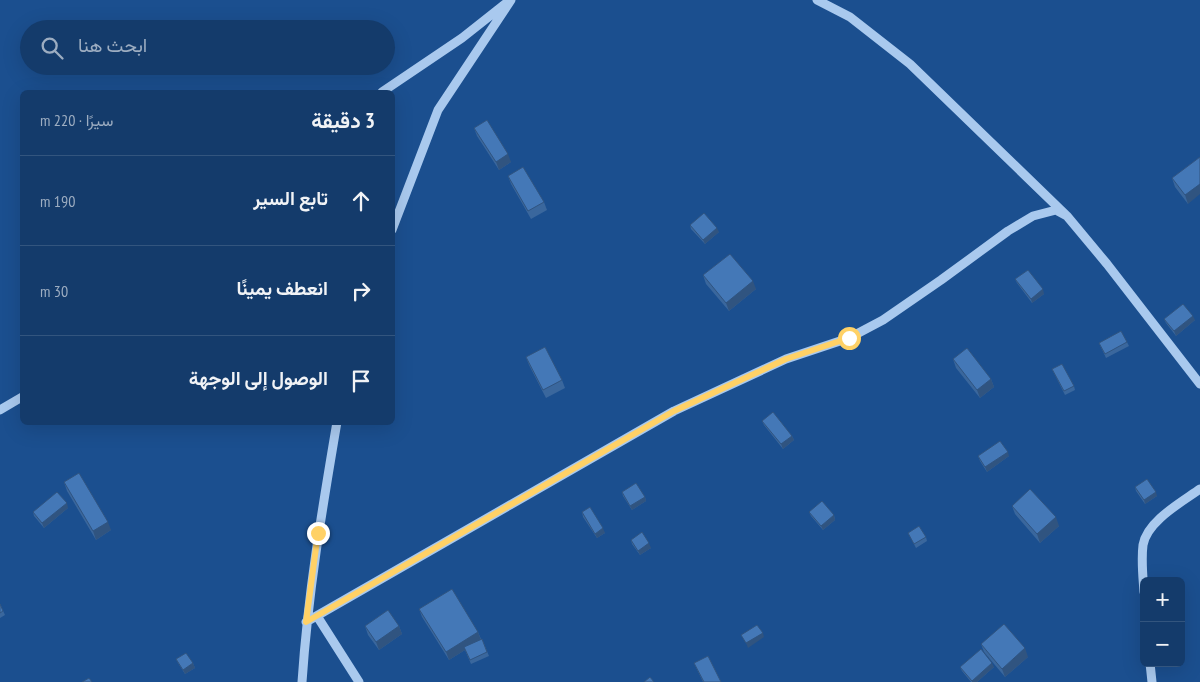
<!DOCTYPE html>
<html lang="ar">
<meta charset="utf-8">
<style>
body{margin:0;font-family:"PT Sans Narrow",Vazirmatn,sans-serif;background:#214673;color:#f1f3f6;direction:rtl}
.controls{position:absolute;right:15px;bottom:15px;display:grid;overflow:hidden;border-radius:8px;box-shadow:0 5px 20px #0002}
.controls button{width:45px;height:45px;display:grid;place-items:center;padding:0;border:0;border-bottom:1px solid #33557e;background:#143b6b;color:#f1f3f6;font:25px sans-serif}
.stop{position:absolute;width:15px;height:15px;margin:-11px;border:4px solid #ffd166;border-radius:50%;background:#fff}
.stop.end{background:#ffd166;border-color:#fff;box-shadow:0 1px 5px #0008}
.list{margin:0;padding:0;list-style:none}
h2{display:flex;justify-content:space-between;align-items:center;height:65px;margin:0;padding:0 20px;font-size:21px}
h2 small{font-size:16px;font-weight:400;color:#9dadc1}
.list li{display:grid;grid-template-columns:32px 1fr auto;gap:15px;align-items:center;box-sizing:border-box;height:90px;padding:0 20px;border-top:1px solid #33557e}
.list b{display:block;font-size:19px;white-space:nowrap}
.list em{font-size:16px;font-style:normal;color:#9dadc1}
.icon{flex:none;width:28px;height:28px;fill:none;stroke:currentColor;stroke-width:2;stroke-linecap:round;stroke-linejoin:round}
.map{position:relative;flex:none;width:1200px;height:682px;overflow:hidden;direction:ltr}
.search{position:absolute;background:#143b6b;box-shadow:0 5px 20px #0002;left:20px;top:20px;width:375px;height:55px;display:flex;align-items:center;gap:12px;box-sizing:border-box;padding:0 18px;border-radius:28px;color:#9dadc1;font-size:19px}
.panel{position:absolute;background:#143b6b;box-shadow:0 5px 20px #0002;left:20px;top:90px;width:375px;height:335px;border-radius:8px;direction:rtl}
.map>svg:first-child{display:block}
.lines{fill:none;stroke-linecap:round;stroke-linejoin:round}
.minor{stroke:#a9c9ee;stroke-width:9}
.wall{fill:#3a679d}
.shaded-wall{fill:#305480}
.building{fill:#4478b7;stroke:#305480}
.route{stroke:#ffd166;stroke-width:6}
</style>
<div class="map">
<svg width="1200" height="682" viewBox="0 0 1200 682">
<rect width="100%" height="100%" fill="#1b4f8f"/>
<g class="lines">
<path class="minor" d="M 817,0 L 850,17 L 910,64 L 1067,216 L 1107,264 L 1200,384
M 382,92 L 462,38 L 505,4
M 392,230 L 438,110 L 511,0
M 0,410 L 22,397
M 1144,592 C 1143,577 1141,561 1143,545 C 1147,521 1182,502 1200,489
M 317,616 L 359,682
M 306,622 L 674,411 L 786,359 L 849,338 L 883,320 L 941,280 L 1008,231 L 1033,216 L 1056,210 L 1067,216
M 1150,663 L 1152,682
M 302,682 C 308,593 322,510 337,422"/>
</g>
<path class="wall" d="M 474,128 L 511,162 L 499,170 L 477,136 Z
M 1200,157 L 1188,204 L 1175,187 L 1172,178 Z
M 508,176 L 544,202 L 547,210 L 531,219 L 511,184 Z
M 690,225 L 719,232 L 705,244 L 691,229 Z
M 703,275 L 756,289 L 729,311 L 706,284 Z
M 1015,279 L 1044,294 L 1032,303 L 1017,283 Z
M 1164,319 L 1195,320 L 1176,336 L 1166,323 Z
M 1127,342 L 1129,346 L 1106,358 L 1099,343 Z
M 526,357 L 562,380 L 565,388 L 546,398 L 529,365 Z
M 953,359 L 991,379 L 994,387 L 980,398 L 956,368 Z
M 1052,369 L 1074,386 L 1075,390 L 1065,395 Z
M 762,421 L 792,436 L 794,440 L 783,449 L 764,425 Z
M 978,456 L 1009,456 L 987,472 L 980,461 Z
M 64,482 L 111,530 L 96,540 L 67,491 Z
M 1135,487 L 1157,496 L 1145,504 L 1136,491 Z
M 622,492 L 645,497 L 646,501 L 632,510 L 623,496 Z
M 1012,506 L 1059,526 L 1040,543 L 1015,514 Z
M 68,508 L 44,528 L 34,516 L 33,512 Z
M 582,512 L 605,533 L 597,538 L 583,517 Z
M 809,512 L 834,515 L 835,520 L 823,530 L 811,516 Z
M 908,533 L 926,537 L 927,541 L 916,548 Z
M 631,540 L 651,548 L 640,555 L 632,544 Z
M 0,604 L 5,615 L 0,618 Z
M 419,609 L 478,632 L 481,639 L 482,639 L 489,656 L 471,664 L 465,650 L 449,660 L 422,617 Z
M 365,626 L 399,626 L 402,634 L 379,650 L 368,635 Z
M 981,644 L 1028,657 L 1005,677 L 984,652 Z
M 176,659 L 193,663 L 195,668 L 185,674 L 178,663 Z
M 694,663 L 721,682 L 703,682 Z
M 960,667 L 994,667 L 977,682 L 971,682 L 962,671 Z"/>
<path class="shaded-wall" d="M 508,154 L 511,162 L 499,170 L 496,162 Z
M 1200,184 L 1200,194 L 1188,204 L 1185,195 Z
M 717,228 L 719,232 L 705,244 L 703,240 Z
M 753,281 L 756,289 L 729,311 L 726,303 Z
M 1043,289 L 1044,294 L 1032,303 L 1031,299 Z
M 1193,316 L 1195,320 L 1176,336 L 1174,331 Z
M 991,379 L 994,387 L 980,398 L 977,390 Z
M 792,436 L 794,440 L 783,449 L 781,444 Z
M 1008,452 L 1009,456 L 987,472 L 985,467 Z
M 1156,492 L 1157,496 L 1145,504 L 1144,500 Z
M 645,497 L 646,501 L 632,510 L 630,506 Z
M 67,503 L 68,508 L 44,528 L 42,523 Z
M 834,515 L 835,520 L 823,530 L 821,526 Z
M 1056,517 L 1059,526 L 1040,543 L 1037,534 Z
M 108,522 L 111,530 L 96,540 L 93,531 Z
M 603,528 L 605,533 L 597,538 L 595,534 Z
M 649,543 L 651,548 L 640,555 L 638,551 Z
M 399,626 L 402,634 L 379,650 L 376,642 Z
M 478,632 L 481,640 L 449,660 L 446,652 Z
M 763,633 L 764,637 L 748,648 L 746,643 Z
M 1025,648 L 1028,657 L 1005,677 L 1002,669 Z
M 193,663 L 195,668 L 185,674 L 183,670 Z
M 992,663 L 994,667 L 977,682 L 972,682 L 972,681 Z"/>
<path class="building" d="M 487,120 L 508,154 L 496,162 L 474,128 Z
M 1200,157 L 1200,184 L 1185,195 L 1172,178 Z
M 523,167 L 544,202 L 528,211 L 508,176 Z
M 704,213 L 717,228 L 703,240 L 690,225 Z
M 730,254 L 753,281 L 726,303 L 703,275 Z
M 1028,270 L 1043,289 L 1031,299 L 1015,279 Z
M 1183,304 L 1193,316 L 1174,331 L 1164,319 Z
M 1121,331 L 1127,342 L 1105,354 L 1099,343 Z
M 545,347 L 562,380 L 543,390 L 526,357 Z
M 967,348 L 991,379 L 977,390 L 953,359 Z
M 1062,364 L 1074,386 L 1064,391 L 1052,369 Z
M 773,412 L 792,436 L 781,444 L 762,421 Z
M 1000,441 L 1008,452 L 985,467 L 978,456 Z
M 79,473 L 108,522 L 93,531 L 64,482 Z
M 1147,479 L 1156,492 L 1144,500 L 1135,487 Z
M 636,483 L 645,497 L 630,506 L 622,492 Z
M 1030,489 L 1056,517 L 1037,534 L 1012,506 Z
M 57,492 L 67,503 L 42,523 L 33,512 Z
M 822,501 L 834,515 L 821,526 L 809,512 Z
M 590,507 L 603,528 L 595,534 L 582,512 Z
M 919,526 L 926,537 L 914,544 L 908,533 Z
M 642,532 L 649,543 L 638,551 L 631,540 Z
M 452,589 L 478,632 L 446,652 L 419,609 Z
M 0,604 L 3,611 L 0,613 Z
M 388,610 L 399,626 L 376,642 L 365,626 Z
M 1004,624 L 1025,648 L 1002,669 L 981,644 Z
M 757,625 L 763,633 L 746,643 L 741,635 Z
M 482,639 L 487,652 L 470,660 L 464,647 Z
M 981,649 L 992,663 L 972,681 L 960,667 Z
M 186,653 L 193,663 L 183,670 L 176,659 Z
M 708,656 L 721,682 L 704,682 L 694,663 Z
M 650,677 L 654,682 L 644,682 Z
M 89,678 L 92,682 L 82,682 Z"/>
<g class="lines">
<path class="route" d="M 318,533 L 306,622 L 674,411 L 786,359 L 849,338"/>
</g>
</svg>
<div class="controls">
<button>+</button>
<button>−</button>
</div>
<div class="stop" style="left:849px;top:338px"></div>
<div class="stop end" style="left:318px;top:533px"></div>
<div class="search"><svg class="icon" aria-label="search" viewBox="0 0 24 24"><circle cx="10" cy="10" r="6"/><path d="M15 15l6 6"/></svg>ابحث هنا</div>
<section class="panel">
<h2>3 دقيقة<small>سيرًا · 220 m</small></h2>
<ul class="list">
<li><svg class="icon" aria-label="ahead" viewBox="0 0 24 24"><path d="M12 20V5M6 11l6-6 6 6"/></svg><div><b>تابع السير</b></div><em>190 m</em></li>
<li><svg class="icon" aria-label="right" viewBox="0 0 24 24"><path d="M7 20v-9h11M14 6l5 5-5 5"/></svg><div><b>انعطف يمينًا</b></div><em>30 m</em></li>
<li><svg class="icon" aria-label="arrive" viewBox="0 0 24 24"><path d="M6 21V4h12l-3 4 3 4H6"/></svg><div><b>الوصول إلى الوجهة</b></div></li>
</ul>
</section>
</div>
